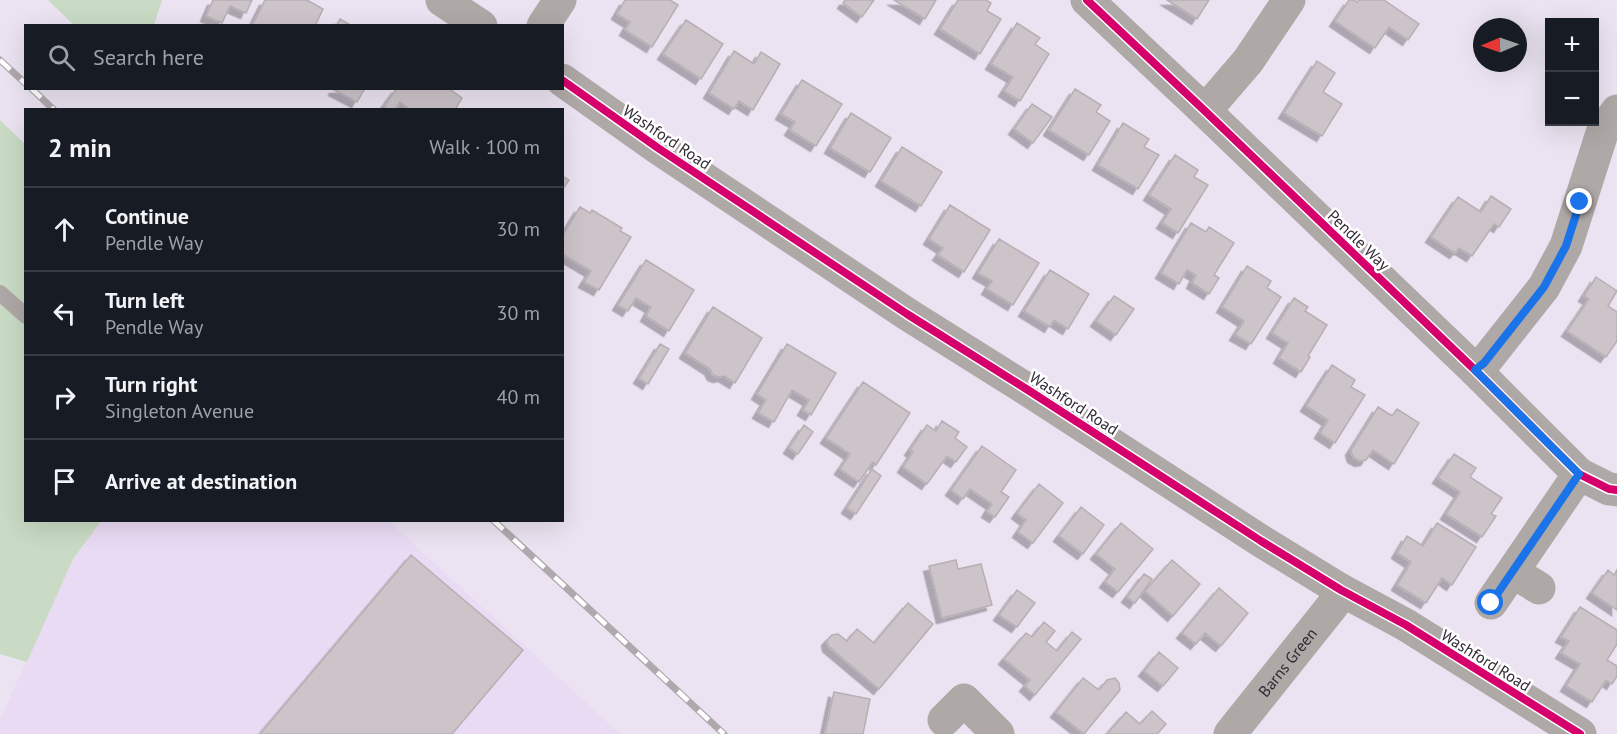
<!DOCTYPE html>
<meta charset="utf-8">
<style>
body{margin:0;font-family:"PT Sans",sans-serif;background:#242831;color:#f1f3f6}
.controls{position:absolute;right:18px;top:18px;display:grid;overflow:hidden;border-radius:0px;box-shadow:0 6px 24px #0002}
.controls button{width:54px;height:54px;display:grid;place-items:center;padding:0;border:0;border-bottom:2px solid #363941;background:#171b24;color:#f1f3f6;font:30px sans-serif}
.compass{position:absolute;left:1473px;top:18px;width:54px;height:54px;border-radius:50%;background:#171b24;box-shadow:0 6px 24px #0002;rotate:268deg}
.stop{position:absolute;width:18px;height:18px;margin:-14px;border:4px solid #1a73e8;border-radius:50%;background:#fff}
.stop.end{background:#1a73e8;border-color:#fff;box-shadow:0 2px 6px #0008}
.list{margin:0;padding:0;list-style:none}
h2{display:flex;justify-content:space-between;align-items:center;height:78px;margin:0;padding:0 24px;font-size:26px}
h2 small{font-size:20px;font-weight:400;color:#9ea1a6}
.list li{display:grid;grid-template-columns:39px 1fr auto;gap:18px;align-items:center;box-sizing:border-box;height:84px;padding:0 24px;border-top:2px solid #363941}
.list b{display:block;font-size:22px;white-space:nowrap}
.list p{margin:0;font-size:20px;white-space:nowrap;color:#9ea1a6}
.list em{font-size:20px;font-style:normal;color:#9ea1a6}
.icon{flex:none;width:33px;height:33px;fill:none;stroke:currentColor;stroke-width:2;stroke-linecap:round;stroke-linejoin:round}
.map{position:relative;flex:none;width:1617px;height:734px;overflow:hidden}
.search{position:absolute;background:#171b24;box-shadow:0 6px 24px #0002;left:24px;top:24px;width:540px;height:66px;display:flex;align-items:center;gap:15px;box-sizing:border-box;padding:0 21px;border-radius:0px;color:#9ea1a6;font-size:22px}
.panel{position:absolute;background:#171b24;box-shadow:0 6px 24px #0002;left:24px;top:108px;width:540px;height:414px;border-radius:0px}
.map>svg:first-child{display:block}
.built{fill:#e9dbf3}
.green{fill:#c9dbc4}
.building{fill:#cdc4c9;stroke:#b8afb4;stroke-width:1.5;filter:url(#shadow)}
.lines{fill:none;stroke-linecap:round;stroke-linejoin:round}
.lane{stroke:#aea8a6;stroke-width:16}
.street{stroke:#aea8a6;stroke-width:33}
.rail-casing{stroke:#afa9ad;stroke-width:7}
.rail{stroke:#fff;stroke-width:4.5;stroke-dasharray:14;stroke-linecap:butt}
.cycleway-casing{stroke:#fff;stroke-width:11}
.cycleway{stroke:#d6006c;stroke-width:8}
.route{stroke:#1a73e8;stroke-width:8}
.labels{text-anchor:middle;stroke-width:5;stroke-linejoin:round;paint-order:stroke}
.street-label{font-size:16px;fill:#312b35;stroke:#fff}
</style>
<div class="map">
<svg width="1617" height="734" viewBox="0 0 1617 734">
<defs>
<filter id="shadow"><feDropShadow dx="-5.5" dy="5.5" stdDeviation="0" flood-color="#0004"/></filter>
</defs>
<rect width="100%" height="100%" fill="#ebe3f1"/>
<path class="built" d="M 101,520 L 391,521 L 392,524 L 620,734 L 0,734 L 0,720 L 73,559 Z"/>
<path class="green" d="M 48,0 L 162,0 L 154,25 L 75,26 Z
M 0,120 L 25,144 L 26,520 L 101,521 L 73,559 L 27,662 L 0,654 Z"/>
<path class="building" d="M 213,0 L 252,0 L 246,13 L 230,6 L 222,23 L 206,16 Z
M 265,0 L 307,0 L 323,9 L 315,26 L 252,26 Z
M 625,0 L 670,0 L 678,5 L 652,47 L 625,30 L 630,22 L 617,14 Z
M 845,0 L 874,0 L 862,17 L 843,3 Z
M 894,0 L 936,0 L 925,19 Z
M 958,0 L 986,0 L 991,3 L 987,11 L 1001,19 L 980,54 L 940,29 Z
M 1167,0 L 1209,0 L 1197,19 Z
M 1349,0 L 1354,0 L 1357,2 L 1359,0 L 1384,0 L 1419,24 L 1408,40 L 1389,27 L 1375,48 L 1335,21 Z
M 340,19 L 352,26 L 336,26 Z
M 686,20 L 723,44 L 701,79 L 663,54 Z
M 1017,23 L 1040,38 L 1035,44 L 1049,54 L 1020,101 L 1004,91 L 1013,77 L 991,64 Z
M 734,51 L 754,64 L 761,52 L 780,64 L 753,110 L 739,101 L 734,109 L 709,93 Z
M 1317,61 L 1335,73 L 1323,92 L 1342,104 L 1322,136 L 1284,113 Z
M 802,80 L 842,104 L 816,146 L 790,130 L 795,122 L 781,114 Z
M 335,88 L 365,88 L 357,102 L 334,90 Z
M 397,88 L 448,88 L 462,98 L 455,110 L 411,110 L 400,102 L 395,110 L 389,110 L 384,106 Z
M 1075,89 L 1101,105 L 1096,112 L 1110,121 L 1089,155 L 1049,130 Z
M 1032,104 L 1052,117 L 1033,143 L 1014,129 Z
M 851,113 L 891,138 L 870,172 L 830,148 Z
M 1123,123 L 1149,139 L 1144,147 L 1159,155 L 1138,189 L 1098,165 Z
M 902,147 L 942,172 L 921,206 L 881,181 Z
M 1175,155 L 1198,170 L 1194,177 L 1208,185 L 1178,233 L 1162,223 L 1171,209 L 1149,195 Z
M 562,176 L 569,180 L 562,190 Z
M 1491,196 L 1511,209 L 1499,227 L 1494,224 L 1472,256 L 1459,248 L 1455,253 L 1431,237 L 1458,197 L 1481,212 Z
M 950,205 L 990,230 L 964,272 L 938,255 L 943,248 L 929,239 Z
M 580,207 L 590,213 L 592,210 L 622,228 L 620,231 L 631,237 L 599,290 L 584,282 L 591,271 L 562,254 L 562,236 Z
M 1191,223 L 1206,232 L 1209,227 L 1234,243 L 1214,275 L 1219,278 L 1209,294 L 1192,283 L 1196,275 L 1187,270 L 1179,284 L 1161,273 Z
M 999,239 L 1039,263 L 1013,305 L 987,289 L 992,281 L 978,273 Z
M 646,260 L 694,290 L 669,331 L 646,316 L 651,307 L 636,298 L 628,311 L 618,305 Z
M 1247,266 L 1271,281 L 1267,288 L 1281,297 L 1251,344 L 1235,335 L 1244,321 L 1222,307 Z
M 1050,270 L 1089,294 L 1068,329 L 1054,320 L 1050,327 L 1024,311 Z
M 1596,277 L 1617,291 L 1608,306 L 1617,312 L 1617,341 L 1606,357 L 1567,331 L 1589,299 L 1584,296 Z
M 1114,296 L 1134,309 L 1116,335 L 1096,321 Z
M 1294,298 L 1308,307 L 1305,311 L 1327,325 L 1308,356 L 1310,357 L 1301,372 L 1279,358 L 1288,343 L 1272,333 Z
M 713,307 L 762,338 L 735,383 L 724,376 L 718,377 L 713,375 L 710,369 L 685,353 Z
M 660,344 L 669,349 L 648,384 L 639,378 Z
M 787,344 L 836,373 L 811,415 L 803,410 L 809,400 L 792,390 L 774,422 L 758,413 L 766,400 L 757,394 Z
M 1332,365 L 1355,380 L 1351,387 L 1365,395 L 1335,443 L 1320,433 L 1328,420 L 1306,406 Z
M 863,382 L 910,413 L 876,465 L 873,462 L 859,482 L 840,469 L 850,454 L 826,438 Z
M 1378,407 L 1392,416 L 1397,409 L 1419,423 L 1394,464 L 1373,450 L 1366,460 L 1360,461 L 1353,457 L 1351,450 Z
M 942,421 L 959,432 L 955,438 L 967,447 L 956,462 L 947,456 L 927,484 L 903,467 L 913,452 L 910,450 L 927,425 L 936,431 Z
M 804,425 L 813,432 L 798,454 L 789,448 Z
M 982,446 L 1016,470 L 1001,492 L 1009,497 L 995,517 L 987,512 L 992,504 L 970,489 L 963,499 L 951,490 Z
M 1454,454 L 1476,468 L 1470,477 L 1502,498 L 1491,514 L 1496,516 L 1482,537 L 1446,514 L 1460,492 L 1438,478 Z
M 872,469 L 881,476 L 856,514 L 847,508 Z
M 1039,484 L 1063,503 L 1033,543 L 1018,532 L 1026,520 L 1017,513 Z
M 1081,507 L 1104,525 L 1083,554 L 1059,536 Z
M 1121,523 L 1153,549 L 1118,592 L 1105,582 L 1115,569 L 1096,554 Z
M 1437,523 L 1476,547 L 1452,585 L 1442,578 L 1426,603 L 1397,585 L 1411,562 L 1397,553 L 1407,536 L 1423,546 Z
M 411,555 L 523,650 L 452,734 L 260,734 Z
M 956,560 L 958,569 L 981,564 L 992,605 L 942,618 L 929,566 Z
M 1172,560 L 1200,584 L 1173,616 L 1145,591 Z
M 1608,570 L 1614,575 L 1617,570 L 1617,610 L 1592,593 Z
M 1144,574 L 1152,579 L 1135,603 L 1127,597 Z
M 1219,588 L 1248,613 L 1221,646 L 1205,633 L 1196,644 L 1182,633 Z
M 1017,590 L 1035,603 L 1017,627 L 999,615 Z
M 908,603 L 933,624 L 879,689 L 828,646 L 827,640 L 832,635 L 838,634 L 847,641 L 857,629 L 874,643 Z
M 1580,607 L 1617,630 L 1617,644 L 1607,660 L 1617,666 L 1617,676 L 1612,684 L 1606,680 L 1592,702 L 1566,686 L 1580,664 L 1561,653 L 1569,641 L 1561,637 Z
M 1044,622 L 1055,631 L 1046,642 L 1057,651 L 1072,632 L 1081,639 L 1035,695 L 1025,686 L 1030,680 L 1004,659 L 1026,633 L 1032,637 Z
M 1159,652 L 1178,668 L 1163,686 L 1144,671 Z
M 1083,678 L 1099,690 L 1107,680 L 1115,678 L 1119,683 L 1120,690 L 1084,734 L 1056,712 Z
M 834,692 L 870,699 L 863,734 L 825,734 Z
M 1152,711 L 1166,724 L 1157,734 L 1107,734 L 1126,712 L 1140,724 Z"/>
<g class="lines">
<path class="lane" d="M 0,293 L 26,316"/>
<g class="street">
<path d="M 442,0 L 481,26"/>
<path d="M 1087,0 L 1205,111 L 1475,370 L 1579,474 L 1609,489 L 1617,490"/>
<path d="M 543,26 L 560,0"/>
<path d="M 562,80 L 658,148 L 907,314 L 1028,390 L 1261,541 L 1341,590 L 1406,625 L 1580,734"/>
<path d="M 1205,111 L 1248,61 L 1289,0"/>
<path d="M 1475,370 L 1484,363 L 1544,287 L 1566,246 L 1603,130 L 1617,111"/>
<path d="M 1513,572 L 1539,588"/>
<path d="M 1491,603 L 1579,474"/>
<path d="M 944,720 L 964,700 L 998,734"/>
<path id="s1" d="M 1230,734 L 1333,605 L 1341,590"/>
</g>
<g class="rail-casing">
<path id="rail" d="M 0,60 L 26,84
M 31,88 L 54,110
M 493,520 L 724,734"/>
</g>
<use href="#rail" class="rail"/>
<g class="cycleway-casing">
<path id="cycleway" d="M 1087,0 L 1205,111 L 1475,370 L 1579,474 L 1609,489 L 1617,490
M 562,80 L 658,148 L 907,314 L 1028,390 L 1261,541 L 1341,590 L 1406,625 L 1580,734"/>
</g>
<use href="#cycleway" class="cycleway"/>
</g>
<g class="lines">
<path class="route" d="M 1491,603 L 1579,474 L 1475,370 L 1484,363 L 1544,287 L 1566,246 L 1580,202"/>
</g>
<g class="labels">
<g class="street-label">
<text transform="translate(667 137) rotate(34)" y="6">Washford Road</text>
<text transform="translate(1359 240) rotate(44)" y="6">Pendle Way</text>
<text transform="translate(1074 403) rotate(33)" y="6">Washford Road</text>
<text transform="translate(1486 660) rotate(32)" y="6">Washford Road</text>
<text dy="6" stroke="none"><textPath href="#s1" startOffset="92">Barns Green</textPath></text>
</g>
</g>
</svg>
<div class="controls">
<button>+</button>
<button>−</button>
</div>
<svg class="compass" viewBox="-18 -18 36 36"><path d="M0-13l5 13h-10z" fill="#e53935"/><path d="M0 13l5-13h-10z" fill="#9ea1a6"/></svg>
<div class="stop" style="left:1491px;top:603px"></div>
<div class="stop end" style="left:1580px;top:202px"></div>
<div class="search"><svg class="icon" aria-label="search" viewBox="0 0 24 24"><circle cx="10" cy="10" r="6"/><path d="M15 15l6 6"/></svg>Search here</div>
<section class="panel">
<h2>2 min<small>Walk · 100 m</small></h2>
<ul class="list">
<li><svg class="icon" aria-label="ahead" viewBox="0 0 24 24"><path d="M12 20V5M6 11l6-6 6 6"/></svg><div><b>Continue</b><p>Pendle Way</p></div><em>30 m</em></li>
<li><svg class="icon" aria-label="left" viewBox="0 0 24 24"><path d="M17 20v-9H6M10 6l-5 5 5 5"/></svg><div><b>Turn left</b><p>Pendle Way</p></div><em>30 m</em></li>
<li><svg class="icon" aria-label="right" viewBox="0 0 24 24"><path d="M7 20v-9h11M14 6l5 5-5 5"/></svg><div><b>Turn right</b><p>Singleton Avenue</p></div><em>40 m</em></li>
<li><svg class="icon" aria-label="arrive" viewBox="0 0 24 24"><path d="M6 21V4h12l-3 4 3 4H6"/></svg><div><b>Arrive at destination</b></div></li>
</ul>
</section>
</div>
